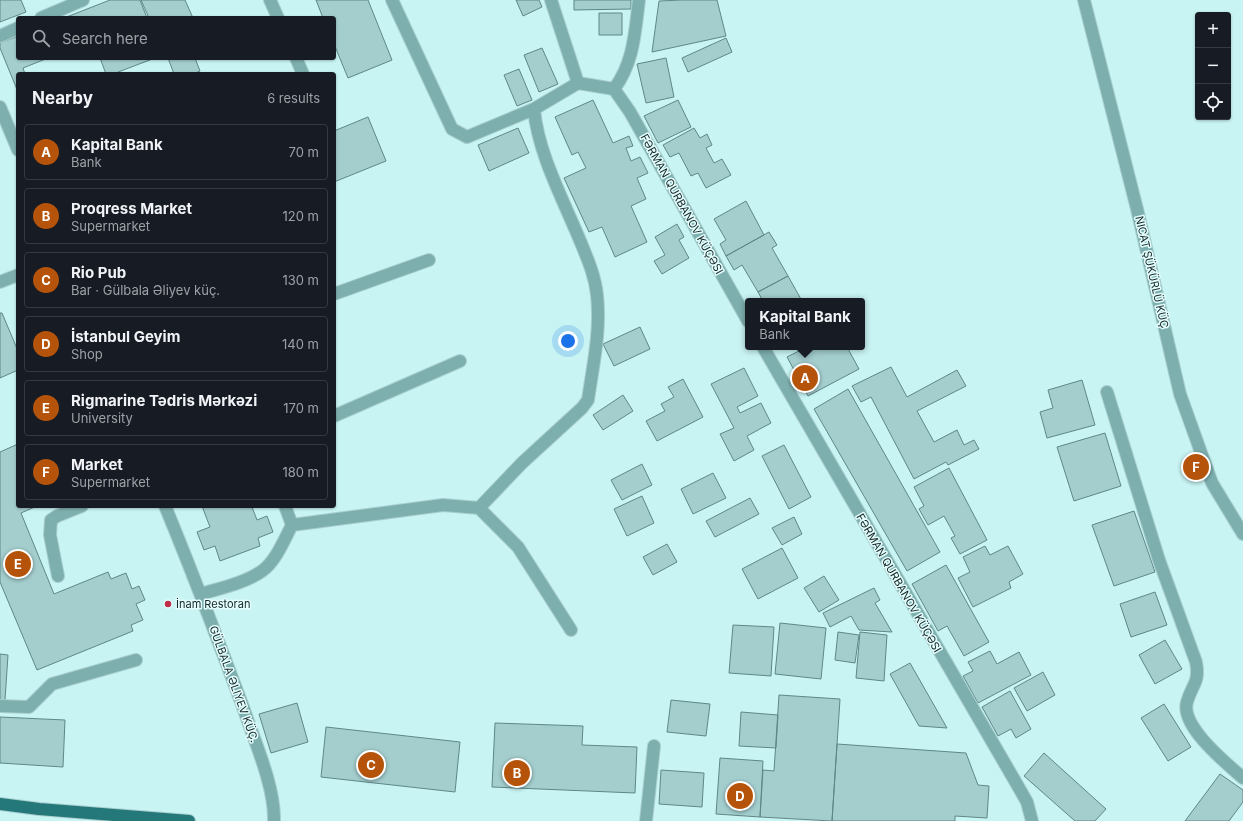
<!DOCTYPE html>
<meta charset="utf-8">
<style>
body{margin:0;font-family:Inter,sans-serif;background:#20242c;color:#f1f3f6}
.controls{position:absolute;right:12px;top:12px;display:grid;overflow:hidden;border-radius:4px;box-shadow:0 1px 3px #0004}
.controls button{width:36px;height:36px;display:grid;place-items:center;padding:0;border:0;border-bottom:1px solid #363941;background:#171b24;color:#f1f3f6;font:20px sans-serif}
.you{position:absolute;left:568px;top:341px;width:14px;height:14px;margin:-10px;border:3px solid #fff;border-radius:50%;background:#1a73e8;box-shadow:0 0 0 6px #1a73e833}
.badge{display:grid;place-items:center;width:26px;height:26px;border-radius:50%;background:#b45309;color:#fff;font-size:13px;font-weight:700}
.pin{position:absolute;translate:-50% -50%;border:2px solid #fff;box-shadow:0 1px 4px #0006}
.popup{position:absolute;left:745px;top:298px;width:120px;height:52px;box-sizing:border-box;display:grid;place-content:center;border-radius:4px;background:#171b24;filter:drop-shadow(0 1px 3px #0005);font-size:13px;white-space:nowrap;color:#9ea1a6}
.popup b{font-size:15px;color:#f1f3f6}
.popup::after{content:'';position:absolute;left:50%;top:100%;margin-left:-8px;border:8px solid transparent;border-top-color:#171b24}
.list{margin:0;padding:0;list-style:none}
h2{display:flex;justify-content:space-between;align-items:center;height:52px;margin:0;padding:0 16px;font-size:17px}
h2 small{font-size:13px;font-weight:400;color:#9ea1a6}
.list li{display:grid;grid-template-columns:26px 1fr auto;gap:12px;align-items:center;box-sizing:border-box;height:56px;margin:0 8px 8px;padding:0 8px;border:1px solid #363941;border-radius:4px}
.list b{display:block;font-size:15px;white-space:nowrap}
.list p{margin:0;font-size:13px;white-space:nowrap;color:#9ea1a6}
.list em{font-size:13px;font-style:normal;color:#9ea1a6}
.icon{flex:none;width:22px;height:22px;fill:none;stroke:currentColor;stroke-width:2;stroke-linecap:round;stroke-linejoin:round}
.map{position:relative;flex:none;width:1243px;height:821px;overflow:hidden}
.search{position:absolute;background:#171b24;box-shadow:0 1px 3px #0004;left:16px;top:16px;width:320px;height:44px;display:flex;align-items:center;gap:10px;box-sizing:border-box;padding:0 14px;border-radius:4px;color:#9ea1a6;font-size:15px}
.panel{position:absolute;background:#171b24;box-shadow:0 1px 3px #0004;left:16px;top:72px;width:320px;height:436px;border-radius:4px}
.map>svg:first-child{display:block}
.building{fill:#a4cece;stroke:#5f8787}
.lines{fill:none;stroke-linecap:round;stroke-linejoin:round}
.minor-casing{stroke:#a9cfcf;stroke-width:14}
.major-casing{stroke:#a9cfcf;stroke-width:14}
.minor{stroke:#7eafaf;stroke-width:12}
.major{stroke:#247879;stroke-width:12}
.poi-dot{fill:#be2d47;stroke:#e4fefe;stroke-width:1.5}
.labels{text-anchor:middle;stroke-width:3;stroke-linejoin:round;paint-order:stroke}
.street-label{font-size:11px;fill:#162627;stroke:#e4fefe}
.poi-label{font-size:11px;fill:#162627;stroke:#e4fefe;text-anchor:start}
</style>
<div class="map">
<svg width="1243" height="821" viewBox="0 0 1243 821">
<rect width="100%" height="100%" fill="#c9f4f4"/>
<path class="building" d="M 0,0 L 21,0 L 26,12 L 0,22 Z
M 110,0 L 140,0 L 147,18 L 64,18 Z
M 141,0 L 185,0 L 193,18 L 149,18 Z
M 316,0 L 368,0 L 392,60 L 348,78 L 334,44 L 334,18 L 323,18 Z
M 516,0 L 539,0 L 542,7 L 523,16 Z
M 574,0 L 631,0 L 631,9 L 574,10 Z
M 682,0 L 717,0 L 726,36 L 652,52 L 659,1 Z
M 599,13 L 622,13 L 622,35 L 599,35 Z
M 18,36 L 18,58 L 48,58 L 23,68 L 25,74 L 18,74 L 18,92 L 0,48 L 0,43 Z
M 726,38 L 732,52 L 688,72 L 682,58 Z
M 542,48 L 558,84 L 539,92 L 524,55 Z
M 100,58 L 155,58 L 113,74 L 106,74 Z
M 168,58 L 195,58 L 200,71 L 193,74 L 174,74 Z
M 666,58 L 674,97 L 646,103 L 637,64 Z
M 519,69 L 532,100 L 517,106 L 504,75 Z
M 593,100 L 613,143 L 629,136 L 633,146 L 626,148 L 631,161 L 640,157 L 648,173 L 637,178 L 646,199 L 631,206 L 647,242 L 615,257 L 602,227 L 589,232 L 564,178 L 586,168 L 578,152 L 572,155 L 555,117 Z
M 678,100 L 691,127 L 658,143 L 644,116 Z
M 368,117 L 386,161 L 334,182 L 334,131 Z
M 518,128 L 529,153 L 489,171 L 478,145 Z
M 694,128 L 700,138 L 707,134 L 712,145 L 706,148 L 714,163 L 722,159 L 731,175 L 706,188 L 698,173 L 691,176 L 679,153 L 670,157 L 663,145 Z
M 746,201 L 764,235 L 726,256 L 720,244 L 726,240 L 714,219 Z
M 677,224 L 684,237 L 679,240 L 689,258 L 662,274 L 654,261 L 665,255 L 655,237 Z
M 769,232 L 777,245 L 772,248 L 788,276 L 758,292 L 742,265 L 734,270 L 726,256 Z
M 788,276 L 802,301 L 763,301 L 758,292 Z
M 0,313 L 2,313 L 18,351 L 18,370 L 0,378 Z
M 640,327 L 650,349 L 614,366 L 603,344 Z
M 807,347 L 847,347 L 859,369 L 808,396 L 787,357 Z
M 891,367 L 907,397 L 957,370 L 966,386 L 917,411 L 934,442 L 957,430 L 964,445 L 974,440 L 979,449 L 948,465 L 946,462 L 914,479 L 871,397 L 861,402 L 852,386 Z
M 744,368 L 758,396 L 737,407 L 740,413 L 761,403 L 771,423 L 747,436 L 754,450 L 734,461 L 720,434 L 734,428 L 711,384 Z
M 683,379 L 703,417 L 657,441 L 646,421 L 665,411 L 661,404 L 674,397 L 668,387 Z
M 1082,380 L 1095,425 L 1047,438 L 1040,412 L 1053,408 L 1048,390 Z
M 848,389 L 940,552 L 907,571 L 814,409 Z
M 623,395 L 633,411 L 603,430 L 593,415 Z
M 1105,433 L 1121,486 L 1074,501 L 1057,447 Z
M 18,444 L 18,506 L 37,506 L 21,513 L 54,594 L 108,572 L 111,579 L 126,573 L 132,589 L 139,586 L 145,600 L 136,604 L 143,620 L 131,625 L 133,631 L 37,670 L 0,582 L 0,452 Z
M 784,445 L 811,497 L 789,509 L 762,456 Z
M 642,464 L 652,485 L 622,500 L 611,480 Z
M 949,468 L 987,540 L 960,554 L 951,538 L 955,536 L 944,516 L 928,525 L 919,509 L 924,506 L 914,487 Z
M 713,473 L 726,498 L 693,514 L 681,489 Z
M 642,496 L 654,523 L 627,536 L 614,509 Z
M 750,498 L 759,514 L 715,537 L 706,521 Z
M 202,506 L 255,506 L 252,507 L 257,520 L 267,516 L 273,532 L 258,538 L 260,546 L 220,561 L 215,546 L 204,550 L 197,532 L 210,527 Z
M 1134,511 L 1155,572 L 1114,586 L 1092,525 Z
M 794,517 L 802,534 L 782,545 L 772,528 Z
M 667,544 L 677,562 L 653,575 L 643,557 Z
M 985,546 L 990,555 L 1008,546 L 1023,574 L 1009,582 L 1011,588 L 973,607 L 958,578 L 970,572 L 963,557 Z
M 782,548 L 798,578 L 758,599 L 742,569 Z
M 946,565 L 989,642 L 964,656 L 947,626 L 938,631 L 912,584 Z
M 824,576 L 839,600 L 819,612 L 804,588 Z
M 874,588 L 880,600 L 875,603 L 892,632 L 859,630 L 851,616 L 830,627 L 823,613 Z
M 1155,592 L 1167,625 L 1131,637 L 1120,604 Z
M 780,623 L 826,628 L 821,679 L 775,674 Z
M 733,625 L 774,627 L 771,676 L 729,673 Z
M 838,632 L 859,635 L 855,663 L 835,660 Z
M 860,632 L 887,635 L 884,681 L 856,678 Z
M 1165,640 L 1182,669 L 1155,684 L 1139,655 Z
M 990,651 L 997,664 L 1019,652 L 1031,675 L 978,703 L 963,676 L 973,671 L 968,662 Z
M 0,654 L 8,655 L 5,700 L 0,700 Z
M 910,663 L 947,728 L 919,726 L 890,674 Z
M 1043,672 L 1055,695 L 1027,711 L 1014,688 Z
M 1010,691 L 1031,729 L 1016,738 L 1011,729 L 998,736 L 982,707 Z
M 779,695 L 840,699 L 832,821 L 760,817 L 763,770 L 774,771 Z
M 671,700 L 710,704 L 706,736 L 667,732 Z
M 297,703 L 308,742 L 271,753 L 259,714 Z
M 1164,704 L 1191,747 L 1168,761 L 1141,718 Z
M 741,712 L 778,715 L 776,748 L 739,746 Z
M 0,717 L 65,720 L 63,767 L 0,763 Z
M 495,723 L 583,726 L 582,745 L 637,747 L 635,793 L 492,787 Z
M 326,727 L 460,742 L 455,792 L 321,777 Z
M 837,744 L 966,753 L 978,785 L 989,786 L 987,818 L 955,816 L 955,821 L 832,821 Z
M 1044,753 L 1106,809 L 1095,821 L 1075,821 L 1024,776 Z
M 720,758 L 763,761 L 760,817 L 716,814 Z
M 661,770 L 704,773 L 702,807 L 659,804 Z
M 1220,774 L 1243,790 L 1243,802 L 1229,821 L 1185,821 Z"/>
<g class="lines">
<g class="minor-casing">
<path id="minor" d="M 270,0 L 278,18
M 392,0 L 452,129 L 467,137 L 534,109
M 551,0 L 578,83 L 614,89
M 639,0 C 635,31 634,63 614,89 L 630,112 L 748,321
M 1084,0 L 1137,209 L 1180,394 L 1212,483 L 1243,534
M 41,18 L 83,0
M 0,36 L 18,28
M 296,58 L 303,74
M 0,107 L 18,150
M 0,282 L 18,275
M 334,294 L 429,260
M 763,347 L 1015,781 L 1027,802 L 1032,821
M 1107,392 L 1159,560 L 1196,662 C 1200,683 1192,684 1187,702 C 1180,726 1226,763 1243,778
M 334,416 L 460,361
M 165,506 C 193,573 218,640 243,707 C 254,740 275,786 274,821
M 479,508 L 522,463 L 582,408 L 588,400 C 593,365 601,331 597,295 C 595,276 588,260 581,243 C 564,201 538,154 534,109 L 578,83
M 292,525 L 443,505 L 479,508 L 518,547 L 571,630
M 58,576 L 50,535 L 51,520 L 57,516 L 82,506
M 201,594 C 221,588 245,583 262,571 C 276,561 284,540 292,525 L 285,506
M 0,706 L 29,707 L 52,684 L 136,660
M 646,821 L 654,746"/>
</g>
<g class="major-casing">
<path id="major" d="M 0,804 L 39,809 L 189,821"/>
</g>
<use href="#minor" class="minor"/>
<use href="#major" class="major"/>
</g>
<circle class="poi-dot" cx="168" cy="604" r="4"/>
<g class="labels">
<g class="street-label">
<text transform="translate(682 204) rotate(61)" y="4">FƏRMAN QURBANOV KÜÇƏSI</text>
<text transform="translate(1152 272) rotate(77)" y="4">NICAT ŞÜKÜRLÜ KÜÇ</text>
<text transform="translate(899 583) rotate(60)" y="4">FƏRMAN QURBANOV KÜÇƏSI</text>
<text transform="translate(234 684) rotate(70)" y="4">GÜLBALA ƏLIYEV KÜÇ.</text>
</g>
<g class="poi-label">
<text x="176" y="608">İnam Restoran</text>
</g>
</g>
</svg>
<div class="controls">
<button>+</button>
<button>−</button>
<button><svg class="icon" aria-label="locate" viewBox="0 0 24 24"><circle cx="12" cy="12" r="6"/><path d="M12 2v4M12 18v4M2 12h4M18 12h4"/></svg></button>
</div>
<div class="you"></div>
<div class="pin badge" style="left:805px;top:378px">A</div>
<div class="popup"><b>Kapital Bank</b>Bank</div>
<div class="pin badge" style="left:517px;top:773px">B</div>
<div class="pin badge" style="left:371px;top:765px">C</div>
<div class="pin badge" style="left:740px;top:796px">D</div>
<div class="pin badge" style="left:18px;top:564px">E</div>
<div class="pin badge" style="left:1196px;top:467px">F</div>
<div class="search"><svg class="icon" aria-label="search" viewBox="0 0 24 24"><circle cx="10" cy="10" r="6"/><path d="M15 15l6 6"/></svg>Search here</div>
<section class="panel">
<h2>Nearby<small>6 results</small></h2>
<ul class="list">
<li><span class="badge">A</span><div><b>Kapital Bank</b><p>Bank</p></div><em>70 m</em></li>
<li><span class="badge">B</span><div><b>Proqress Market</b><p>Supermarket</p></div><em>120 m</em></li>
<li><span class="badge">C</span><div><b>Rio Pub</b><p>Bar · Gülbala Əliyev küç.</p></div><em>130 m</em></li>
<li><span class="badge">D</span><div><b>İstanbul Geyim</b><p>Shop</p></div><em>140 m</em></li>
<li><span class="badge">E</span><div><b>Rigmarine Tədris Mərkəzi</b><p>University</p></div><em>170 m</em></li>
<li><span class="badge">F</span><div><b>Market</b><p>Supermarket</p></div><em>180 m</em></li>
</ul>
</section>
</div>
